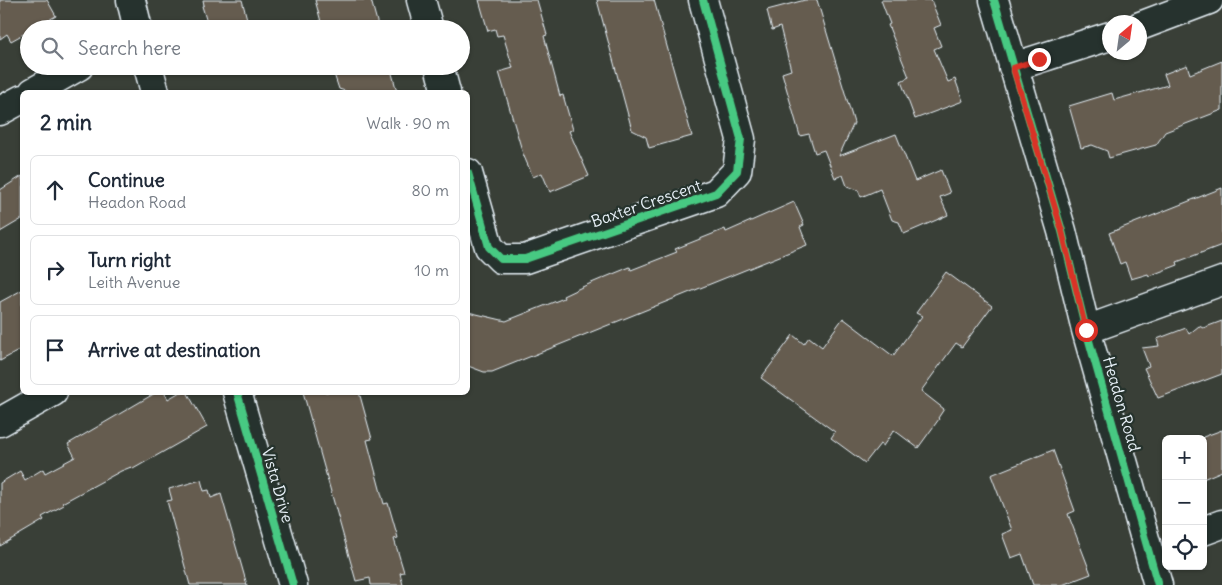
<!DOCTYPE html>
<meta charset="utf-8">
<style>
body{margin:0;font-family:Delius,sans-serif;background:#f2f2f3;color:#1f2937}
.controls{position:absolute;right:15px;bottom:15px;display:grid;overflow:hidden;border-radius:8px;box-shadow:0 1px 4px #0004}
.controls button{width:45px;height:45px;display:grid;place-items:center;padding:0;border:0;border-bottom:1px solid #e0e1e3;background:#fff;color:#1f2937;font:25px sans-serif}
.compass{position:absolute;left:1102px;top:15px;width:45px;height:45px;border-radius:50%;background:#fff;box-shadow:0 1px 4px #0004;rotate:29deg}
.stop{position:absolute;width:15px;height:15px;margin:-11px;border:4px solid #d93025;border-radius:50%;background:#fff}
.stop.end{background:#d93025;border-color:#fff;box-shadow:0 1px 5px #0008}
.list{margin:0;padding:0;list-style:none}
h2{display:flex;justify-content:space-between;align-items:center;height:65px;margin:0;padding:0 20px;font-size:21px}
h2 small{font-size:16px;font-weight:400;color:#747a83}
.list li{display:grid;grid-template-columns:32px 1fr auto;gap:15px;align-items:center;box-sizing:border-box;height:70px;margin:0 10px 10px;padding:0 10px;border:1px solid #e0e1e3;border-radius:8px}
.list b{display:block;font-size:19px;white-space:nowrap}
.list p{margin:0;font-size:16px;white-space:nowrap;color:#747a83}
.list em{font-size:16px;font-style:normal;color:#747a83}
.icon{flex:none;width:28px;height:28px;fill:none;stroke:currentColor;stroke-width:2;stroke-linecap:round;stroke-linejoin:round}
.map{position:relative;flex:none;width:1222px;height:585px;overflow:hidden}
.search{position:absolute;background:#fff;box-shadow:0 1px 4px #0004;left:20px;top:20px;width:450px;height:55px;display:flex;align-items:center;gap:12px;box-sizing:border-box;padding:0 18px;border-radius:28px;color:#747a83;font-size:19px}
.panel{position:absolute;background:#fff;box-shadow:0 1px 4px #0004;left:20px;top:90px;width:450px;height:305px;border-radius:8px}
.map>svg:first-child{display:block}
.building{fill:#655c4f;stroke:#e8f1f8}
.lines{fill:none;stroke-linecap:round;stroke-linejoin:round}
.minor-casing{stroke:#e8f1f8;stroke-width:31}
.minor{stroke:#26332d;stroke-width:28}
.cycleway-casing{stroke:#26332d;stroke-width:11}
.cycleway{stroke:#46c982;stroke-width:8}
.route{stroke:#d93025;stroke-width:6}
.labels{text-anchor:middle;stroke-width:4.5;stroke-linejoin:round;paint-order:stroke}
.street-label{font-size:16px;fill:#e8f1f8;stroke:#26332d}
</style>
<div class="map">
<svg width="1222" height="585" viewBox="0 0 1222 585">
<rect width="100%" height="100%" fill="#393f37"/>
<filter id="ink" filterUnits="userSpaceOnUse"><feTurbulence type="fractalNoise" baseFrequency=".02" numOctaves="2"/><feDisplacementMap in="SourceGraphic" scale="10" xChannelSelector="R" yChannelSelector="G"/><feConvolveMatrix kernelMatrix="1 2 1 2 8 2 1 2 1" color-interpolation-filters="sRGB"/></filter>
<g filter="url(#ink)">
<path class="building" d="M 0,0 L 47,0 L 56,16 L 36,27 L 29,29 L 29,31 L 11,41 L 7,34 L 0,39 Z
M 203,0 L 242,0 L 247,19 L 209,29 L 202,6 L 204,5 Z
M 315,0 L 371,0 L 379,29 L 323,29 Z
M 479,0 L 537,0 L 547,35 L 544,36 L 560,96 L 563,95 L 573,130 L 569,131 L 589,176 L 550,192 L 542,173 L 533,177 L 523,154 L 499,72 L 513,68 L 503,35 L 497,36 L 495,29 L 488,31 Z
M 597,0 L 654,0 L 692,136 L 649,148 L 646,137 L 632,130 Z
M 805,0 L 817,0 L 854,123 L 839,156 L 896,134 L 915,181 L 941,170 L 950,193 L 940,197 L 948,215 L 904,234 L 899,222 L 892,220 L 880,189 L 861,197 L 858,190 L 847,186 L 843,175 L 835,178 L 824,150 L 815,153 L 809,134 L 800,136 L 782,73 L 791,70 L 780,27 L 772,30 L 767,10 Z
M 881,0 L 931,0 L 941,25 L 934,28 L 941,46 L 934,49 L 948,82 L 955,79 L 963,101 L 915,119 L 901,81 L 909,77 L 888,25 L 890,24 Z
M 1222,61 L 1222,110 L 1165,132 L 1156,145 L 1109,158 L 1107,151 L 1092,145 L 1081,148 L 1069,106 L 1112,93 L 1114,100 L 1168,85 L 1164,74 L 1187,65 L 1190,74 Z
M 360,66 L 390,66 L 397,92 L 348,92 L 339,89 L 334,74 Z
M 22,176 L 22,219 L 0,232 L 0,190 Z
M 1222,188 L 1222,245 L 1177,262 L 1178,265 L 1149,276 L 1148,274 L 1131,279 L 1125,262 L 1120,264 L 1109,233 Z
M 794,202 L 804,225 L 800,227 L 807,245 L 492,372 L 484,372 L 468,366 L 468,312 L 506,321 L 564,298 L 563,296 L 582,287 L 608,276 L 630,267 L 631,270 L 677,252 L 675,249 L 725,229 L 726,232 Z
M 946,272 L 992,306 L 962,347 L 956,343 L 921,391 L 944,409 L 938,418 L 939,419 L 918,448 L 894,430 L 883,446 L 880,444 L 865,463 L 831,438 L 835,432 L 761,378 L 793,335 L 804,344 L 809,337 L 822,347 L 843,318 L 893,356 L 922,316 L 916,313 Z
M 22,290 L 22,349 L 0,361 L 0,302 Z
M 1222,321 L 1222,374 L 1158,398 L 1144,368 L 1149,366 L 1142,348 L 1159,346 L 1157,339 L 1186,328 L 1189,334 L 1199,326 L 1203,328 Z
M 157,392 L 164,392 L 168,399 L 180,392 L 187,392 L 207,427 L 133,469 L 131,467 L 121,471 L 62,503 L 64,505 L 42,517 L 44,520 L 0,546 L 0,483 L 20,471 L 25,480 L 43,469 L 45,473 L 75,457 L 68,444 Z
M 303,392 L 359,392 L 372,439 L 367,440 L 384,504 L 388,503 L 398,538 L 394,539 L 404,572 L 400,573 L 403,585 L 371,585 L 370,578 L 356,581 Z
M 1222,430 L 1222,471 L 1203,479 L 1203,437 Z
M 1053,450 L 1075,511 L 1068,514 L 1091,574 L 1062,585 L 1033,585 L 1022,554 L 1011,558 L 1002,534 L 1012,530 L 991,475 Z
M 201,480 L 204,491 L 209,490 L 211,498 L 221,494 L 247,585 L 190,585 L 167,501 L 172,500 L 169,489 Z"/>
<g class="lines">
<g class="minor-casing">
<path id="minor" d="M 131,0 L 138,29
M 421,0 L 429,29
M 994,0 L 1062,231 L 1086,330 L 1158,585
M 1140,26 L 1209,0
M 148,66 L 155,92
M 439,66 L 446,92
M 1013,67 L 1110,36
M 33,92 L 79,66
M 0,111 L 22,99
M 468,173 L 489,247 L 501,259 L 525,259 L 716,193 L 737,171 L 741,139 L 703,0
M 1086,330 L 1222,281
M 237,392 L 293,585
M 0,422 L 53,392
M 1203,531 L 1222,524"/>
</g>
<use href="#minor" class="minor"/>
<g class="cycleway-casing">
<path id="cycleway" d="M 994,0 L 1062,231 L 1086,330 L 1158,585
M 468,173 L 489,247 L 501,259 L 525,259 L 716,193 L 737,171 L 741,139 L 703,0
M 237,392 L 293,585"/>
</g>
<use href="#cycleway" class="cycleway"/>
</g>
</g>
<g class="lines" filter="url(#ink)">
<path class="route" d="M 1039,59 L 1013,68 L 1062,231 L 1086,330"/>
</g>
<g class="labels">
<g class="street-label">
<text transform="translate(646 203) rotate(-19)" y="6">Baxter Crescent</text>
<text transform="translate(1122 404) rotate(74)" y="6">Headon Road</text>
<text transform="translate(278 485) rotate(74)" y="6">Vista Drive</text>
</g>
</g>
</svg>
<div class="controls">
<button>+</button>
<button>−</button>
<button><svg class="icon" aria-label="locate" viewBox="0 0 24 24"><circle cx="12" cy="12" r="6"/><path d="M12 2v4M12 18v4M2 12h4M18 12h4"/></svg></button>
</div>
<svg class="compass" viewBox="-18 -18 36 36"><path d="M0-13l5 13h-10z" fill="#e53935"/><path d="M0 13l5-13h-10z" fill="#747a83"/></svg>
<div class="stop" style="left:1086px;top:330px"></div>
<div class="stop end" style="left:1039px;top:59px"></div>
<div class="search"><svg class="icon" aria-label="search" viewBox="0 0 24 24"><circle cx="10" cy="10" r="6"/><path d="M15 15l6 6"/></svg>Search here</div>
<section class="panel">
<h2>2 min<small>Walk · 90 m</small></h2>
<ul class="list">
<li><svg class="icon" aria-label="ahead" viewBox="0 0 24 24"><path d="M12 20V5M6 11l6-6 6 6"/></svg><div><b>Continue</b><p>Headon Road</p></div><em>80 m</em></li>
<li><svg class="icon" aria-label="right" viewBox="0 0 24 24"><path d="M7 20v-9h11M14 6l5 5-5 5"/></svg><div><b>Turn right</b><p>Leith Avenue</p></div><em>10 m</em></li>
<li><svg class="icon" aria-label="arrive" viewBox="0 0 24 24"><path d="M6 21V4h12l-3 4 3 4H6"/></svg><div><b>Arrive at destination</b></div></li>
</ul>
</section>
</div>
